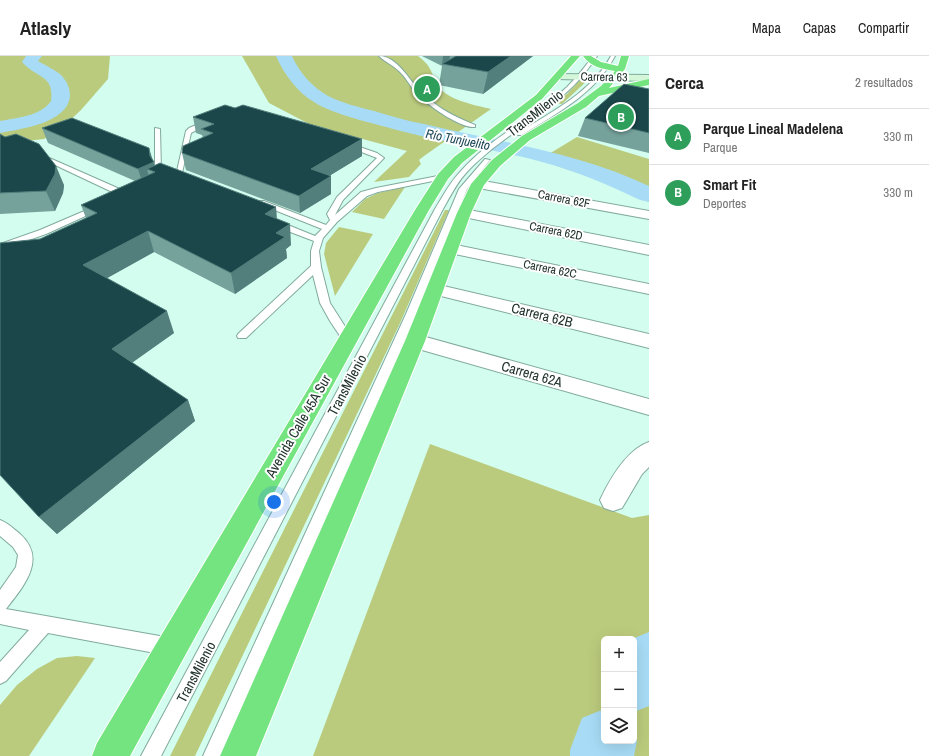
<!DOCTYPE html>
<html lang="es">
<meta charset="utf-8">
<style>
body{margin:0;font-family:"Archivo Narrow",sans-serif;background:#f6f6f6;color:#222}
.controls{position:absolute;right:12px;bottom:12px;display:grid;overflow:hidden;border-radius:6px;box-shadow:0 4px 16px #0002}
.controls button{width:36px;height:36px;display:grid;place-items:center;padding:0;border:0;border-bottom:1px solid #e0e0e0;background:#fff;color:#222;font:20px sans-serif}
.you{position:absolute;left:274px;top:446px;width:14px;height:14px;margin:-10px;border:3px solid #fff;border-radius:50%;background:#1a73e8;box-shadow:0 0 0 6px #1a73e833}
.badge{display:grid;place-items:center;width:26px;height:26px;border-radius:50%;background:#8131a1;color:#fff;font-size:13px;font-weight:700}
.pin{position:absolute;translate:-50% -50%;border:2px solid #fff;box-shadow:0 1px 4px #0006}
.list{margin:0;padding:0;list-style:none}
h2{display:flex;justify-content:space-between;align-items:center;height:52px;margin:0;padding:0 16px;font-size:17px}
h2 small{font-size:13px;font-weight:400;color:#767676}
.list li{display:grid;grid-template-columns:26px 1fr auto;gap:12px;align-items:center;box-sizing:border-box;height:56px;padding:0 16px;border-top:1px solid #e0e0e0}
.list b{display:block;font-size:15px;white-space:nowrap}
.list p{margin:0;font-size:13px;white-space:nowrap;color:#767676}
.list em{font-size:13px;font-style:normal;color:#767676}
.icon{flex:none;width:22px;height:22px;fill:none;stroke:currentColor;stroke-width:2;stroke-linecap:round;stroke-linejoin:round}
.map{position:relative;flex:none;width:649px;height:700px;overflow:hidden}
header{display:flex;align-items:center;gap:24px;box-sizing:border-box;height:56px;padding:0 20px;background:#fff;border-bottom:1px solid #e0e0e0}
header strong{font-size:19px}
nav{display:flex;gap:22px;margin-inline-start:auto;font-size:14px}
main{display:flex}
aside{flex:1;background:#fff}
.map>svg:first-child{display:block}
.green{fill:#bbcb7d;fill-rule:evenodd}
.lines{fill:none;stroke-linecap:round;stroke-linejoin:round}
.river{fill:#a8dcf6;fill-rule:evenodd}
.lane-casing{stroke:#81aa9d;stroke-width:2}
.street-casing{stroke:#81aa9d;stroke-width:2}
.secondary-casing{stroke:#81aa9d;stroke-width:2}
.highway-casing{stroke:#fff;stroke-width:2}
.lane{fill:#fff;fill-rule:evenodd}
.street{fill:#fff;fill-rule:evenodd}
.secondary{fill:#d5f7d9;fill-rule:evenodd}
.highway{fill:#73e480;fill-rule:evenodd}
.wall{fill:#76a29c}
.shaded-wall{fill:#527e7c}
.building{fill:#1b474a;stroke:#527e7c}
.labels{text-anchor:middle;stroke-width:4;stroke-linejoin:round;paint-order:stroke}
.far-street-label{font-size:12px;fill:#20312c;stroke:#fff}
.far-water-label{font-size:13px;font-style:italic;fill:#1b4456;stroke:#fff}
.street-label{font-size:14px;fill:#20312c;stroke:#fff}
</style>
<header>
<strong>Atlasly</strong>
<nav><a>Mapa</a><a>Capas</a><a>Compartir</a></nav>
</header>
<main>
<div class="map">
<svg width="649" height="700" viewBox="0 0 649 700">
<rect width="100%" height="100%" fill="#d2fdef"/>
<path class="green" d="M 0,0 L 110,0 L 108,23 L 81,54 L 62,72 L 44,83 L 0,88 Z
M 242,0 L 418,0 C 432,11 430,14 437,28 C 445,44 475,49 491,53 L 424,100 L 419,104 L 421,108 L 409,121 L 374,126 L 407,95 L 311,69 L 269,47 Z
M 580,24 L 588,24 L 562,48 L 555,47 L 567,38 Z
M 577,81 L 649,103 L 649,146 L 593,122 L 539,104 Z
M 405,131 L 384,163 L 352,156 L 365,143 L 378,137 Z
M 445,154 L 449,154 L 401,265 L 195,700 L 170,700 Z
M 339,171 L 373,178 L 335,240 L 324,198 L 326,187 Z
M 430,388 L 632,462 L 649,459 L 649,700 L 313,700 ZM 604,583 L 634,583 L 634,685 L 604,685 Z
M 77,600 L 95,602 L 29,700 L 0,700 L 0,649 L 17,629 L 37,613 L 57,602 Z"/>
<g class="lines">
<path class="river" d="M 26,0 L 42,0 L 38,5 C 46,10 56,14 62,20 C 67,26 70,32 70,40 C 68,67 21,73 0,77 L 0,65 C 16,62 41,60 51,45 C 54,20 40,23 25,9 L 22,6 Z
M 276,0 L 292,0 C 299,16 312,31 328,40 C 342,47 358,51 374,55 C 391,60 407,65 424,68 C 500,86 577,96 649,130 L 649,146 L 640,144 C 609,129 576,115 542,106 C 494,93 445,87 397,74 C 373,67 334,59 314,46 C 297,36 284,18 276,0 Z
M 649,576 L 649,650 L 634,656 L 634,583 L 632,583 Z
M 604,653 L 604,685 L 634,685 L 634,678 L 637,685 L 634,700 L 570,700 L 570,694 L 582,662 Z"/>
<g class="lane-casing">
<path id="lane" d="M 379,0 C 397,0 409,24 420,35 C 424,39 429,43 434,47 C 446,57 461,63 475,69 L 475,71 C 461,73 426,48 416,37 C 410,30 406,21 399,15 C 393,9 385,6 379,0 Z
M 593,0 L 597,0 C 589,12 581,23 570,33 C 538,64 496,84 466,117 C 456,128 450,141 443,153 L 161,700 L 141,700 L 435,153 C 443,140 450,126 461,115 C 491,81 534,62 567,31 C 577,21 585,11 593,0 Z
M 611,0 L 615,0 C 596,37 556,58 522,79 L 518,79 L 518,77 C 551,56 592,36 611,0 Z
M 208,64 L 213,65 L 191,77 L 182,117 L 169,125 L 163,125 L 155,114 L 155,72 L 160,73 L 161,114 L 167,120 L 177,115 L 186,75 L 189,72 Z
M 348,87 L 377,97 L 384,102 L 343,144 L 335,159 L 361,136 L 376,132 L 443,119 L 447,121 L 443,123 L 378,136 L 367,140 L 337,166 L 323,182 L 319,195 L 321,211 L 330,247 L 353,283 L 352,286 L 344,286 L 330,265 L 320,247 L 313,219 L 246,282 L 238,282 L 237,280 L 238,278 L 311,210 L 311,195 L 314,185 L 272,169 L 272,165 L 278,165 L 315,180 L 322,173 L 257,147 L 258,145 L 264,145 L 326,169 L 330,164 L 327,158 L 337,141 L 377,102 L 346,90 L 346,88 Z
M 38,97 L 131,138 L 132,140 L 131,142 L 125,142 L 36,100 L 35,99 Z
M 485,103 L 490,104 L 467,133 L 416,258 L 223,700 L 203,700 L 406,258 L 459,133 Z
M 96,150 L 102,150 L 103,152 L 46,178 L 0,194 L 0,188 L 40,174 Z
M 0,464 C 8,467 14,473 20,478 C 48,503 23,531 6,553 L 171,582 L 177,585 L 180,591 L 177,597 L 171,600 L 48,577 L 6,625 L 0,628 L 0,606 L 29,574 L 0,568 L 0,534 L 16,511 L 18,499 L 13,491 L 0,480 Z"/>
</g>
<g class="street-casing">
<path id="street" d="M 478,124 L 649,155 L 649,163 L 473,131 L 471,128 L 473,125 Z
M 464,153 L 649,189 L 649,199 L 459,160 L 457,157 L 459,154 Z
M 451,188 L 649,228 L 649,238 L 445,196 L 443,193 L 445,190 Z
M 435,228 L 649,278 L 649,292 L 429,237 L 426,233 L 429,229 Z
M 415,278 L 649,343 L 649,359 L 408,290 L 405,285 L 408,280 Z
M 649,386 L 649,411 L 642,418 L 622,452 L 613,455 L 604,452 L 600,444 C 610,423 626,394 649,386 Z"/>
</g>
<g class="secondary-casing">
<path id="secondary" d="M 558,18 L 649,19 L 649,25 L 555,23 L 553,21 Z"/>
</g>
<g class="highway-casing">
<path id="highway" d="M 571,0 L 580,0 L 542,43 L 462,107 L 448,123 L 429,154 L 130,700 L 92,700 L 97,687 L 415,154 L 438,118 L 454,101 L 536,39 Z
M 583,0 L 591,0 L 601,6 L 618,10 L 621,0 L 629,0 L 625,13 L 609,32 L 649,23 L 649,29 L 599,40 L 586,51 L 530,84 L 500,110 L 484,129 L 471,157 L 425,285 L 256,700 L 220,700 L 405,285 L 457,157 L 471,128 L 492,104 L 522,80 L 578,47 L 601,30 L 615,15 C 602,13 591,11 583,0 Z"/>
</g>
<use href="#lane" class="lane"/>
<use href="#street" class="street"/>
<use href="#secondary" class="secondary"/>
<use href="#highway" class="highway"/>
</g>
<path class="wall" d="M 422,0 L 533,0 L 483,38 L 439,29 L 442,10 Z
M 649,33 L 649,97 L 578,80 L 585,62 Z
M 193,61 L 362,100 L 329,120 L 331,120 L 331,138 L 300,157 L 186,114 L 182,97 L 203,82 L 202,79 L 196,77 Z
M 42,72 L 153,105 L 155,110 L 276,151 L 277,163 L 291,189 L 286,193 L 287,202 L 235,238 L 154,196 L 107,222 L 174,277 L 132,306 L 188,344 L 195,365 L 57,478 L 39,461 L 40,183 L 86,162 L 81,149 L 135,125 L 48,87 Z
M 0,78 L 64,129 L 63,137 L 55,155 L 0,158 Z"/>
<path class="shaded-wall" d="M 443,0 L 450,0 L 449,6 L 442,8 L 442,10 Z
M 511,0 L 533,0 L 483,38 L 488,16 Z
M 362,83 L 362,100 L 311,131 L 311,113 Z
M 149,92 L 158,121 L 155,116 L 147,113 L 150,125 L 143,128 L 138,113 L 150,100 Z
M 56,110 L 64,129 L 63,137 L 55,155 L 46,135 Z
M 331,120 L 331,138 L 300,157 L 299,140 Z
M 276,151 L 277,172 L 265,158 Z
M 290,168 L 291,189 L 286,193 L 287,202 L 235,238 L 231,217 L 276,177 Z
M 148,175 L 154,196 L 93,230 L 83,209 Z
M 167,255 L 174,277 L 122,314 L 112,293 Z
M 188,344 L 195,365 L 57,478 L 39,461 Z"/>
<path class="building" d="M 456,0 L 511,0 L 488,16 L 442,8 Z
M 624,28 L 649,33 L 649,77 L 585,62 Z
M 225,49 L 235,52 L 243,49 L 362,83 L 311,113 L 331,120 L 299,140 L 182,97 L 183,90 L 213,77 L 201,73 L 214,68 L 193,61 Z
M 72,62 L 149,92 L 150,100 L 154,106 L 138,113 L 42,72 Z
M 0,78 L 5,81 L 16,78 L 39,88 L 56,110 L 55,118 L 46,135 L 0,137 Z
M 160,107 L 276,151 L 265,158 L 290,168 L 276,177 L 285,181 L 231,217 L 148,175 L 83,209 L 167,255 L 112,293 L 188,344 L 39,461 L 0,419 L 0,187 L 40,183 L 97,157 L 81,149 L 155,116 L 147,113 Z"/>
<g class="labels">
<g class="far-street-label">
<text transform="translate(604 21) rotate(1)" y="4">Carrera 63</text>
<text transform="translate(564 143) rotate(11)" y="4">Carrera 62F</text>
<text transform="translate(556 175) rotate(11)" y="4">Carrera 62D</text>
<text transform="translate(550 213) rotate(11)" y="4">Carrera 62C</text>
</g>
<g class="far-water-label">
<text transform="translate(458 83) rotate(11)" y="5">Río Tunjuelito</text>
</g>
<g class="street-label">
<text transform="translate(535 57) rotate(-38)" y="5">TransMilenio</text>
<text transform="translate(542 259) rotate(14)" y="5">Carrera 62B</text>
<text transform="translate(532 318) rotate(16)" y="5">Carrera 62A</text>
<text transform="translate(347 329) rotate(-62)" y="5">TransMilenio</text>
<text transform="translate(298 370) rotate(-60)" y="5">Avenida Calle 45A Sur</text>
<text transform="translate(196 616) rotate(-62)" y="5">TransMilenio</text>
</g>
</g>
</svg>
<div class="controls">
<button>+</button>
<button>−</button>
<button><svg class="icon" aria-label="layers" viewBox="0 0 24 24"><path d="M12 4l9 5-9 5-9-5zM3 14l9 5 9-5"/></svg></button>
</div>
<div class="you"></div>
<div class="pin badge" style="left:427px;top:33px;background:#2e9e5b">A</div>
<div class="pin badge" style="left:621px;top:61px;background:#2e9e5b">B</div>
</div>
<aside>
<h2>Cerca<small>2 resultados</small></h2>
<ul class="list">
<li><span class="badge" style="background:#2e9e5b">A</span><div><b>Parque Lineal Madelena</b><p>Parque</p></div><em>330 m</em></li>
<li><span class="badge" style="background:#2e9e5b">B</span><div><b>Smart Fit</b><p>Deportes</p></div><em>330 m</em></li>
</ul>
</aside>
</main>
